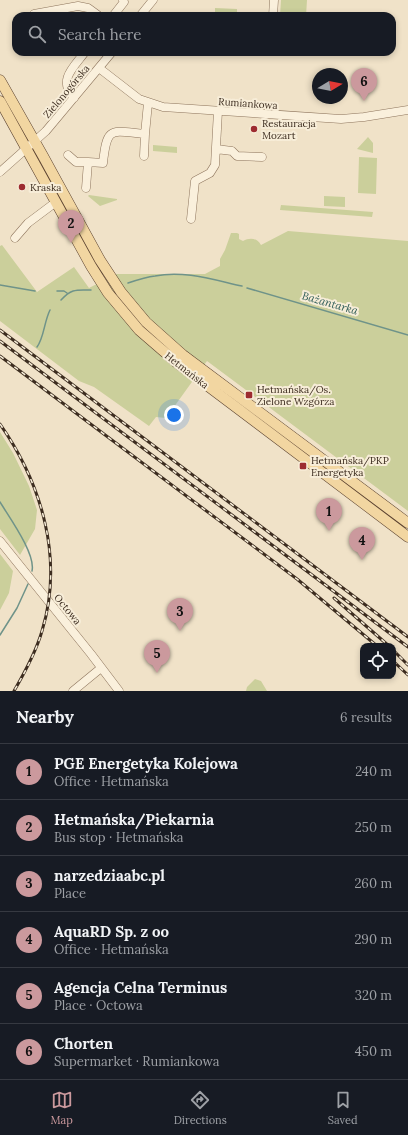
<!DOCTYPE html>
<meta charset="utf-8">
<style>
body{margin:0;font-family:Lora,serif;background:#242831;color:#f1f3f6}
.controls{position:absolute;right:12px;bottom:12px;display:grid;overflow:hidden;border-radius:8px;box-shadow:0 2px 6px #0003}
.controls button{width:36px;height:36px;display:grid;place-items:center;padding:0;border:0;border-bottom:1px solid #363941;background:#171b24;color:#f1f3f6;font:20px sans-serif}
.compass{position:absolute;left:312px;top:68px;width:36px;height:36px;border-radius:50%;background:#171b24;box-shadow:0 2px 6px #0003;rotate:80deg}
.you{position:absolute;left:174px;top:415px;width:14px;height:14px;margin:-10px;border:3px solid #fff;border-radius:50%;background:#1a73e8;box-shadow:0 0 0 6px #1a73e833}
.badge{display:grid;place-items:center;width:26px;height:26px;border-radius:50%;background:#cb999d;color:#111;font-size:13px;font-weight:700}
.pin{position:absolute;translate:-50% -33px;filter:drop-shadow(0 1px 2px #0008)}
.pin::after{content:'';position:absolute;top:21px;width:14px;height:12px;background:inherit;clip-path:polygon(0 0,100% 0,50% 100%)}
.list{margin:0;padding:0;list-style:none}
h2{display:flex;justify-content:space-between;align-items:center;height:52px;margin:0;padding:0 16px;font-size:17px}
h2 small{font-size:13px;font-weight:400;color:#9ea1a6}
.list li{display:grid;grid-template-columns:26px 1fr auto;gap:12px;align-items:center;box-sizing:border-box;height:56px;padding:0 16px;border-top:1px solid #363941}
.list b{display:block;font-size:15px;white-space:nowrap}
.list p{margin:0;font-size:13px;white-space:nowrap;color:#9ea1a6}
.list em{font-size:13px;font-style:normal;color:#9ea1a6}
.icon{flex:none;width:22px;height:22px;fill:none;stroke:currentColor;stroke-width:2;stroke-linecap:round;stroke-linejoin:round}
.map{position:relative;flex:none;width:408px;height:691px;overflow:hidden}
.search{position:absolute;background:#171b24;box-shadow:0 2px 6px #0003;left:12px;right:12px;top:12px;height:44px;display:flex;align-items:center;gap:10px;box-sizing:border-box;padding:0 14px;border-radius:12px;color:#9ea1a6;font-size:15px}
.sheet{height:388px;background:#171b24}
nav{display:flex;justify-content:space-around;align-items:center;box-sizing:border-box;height:56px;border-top:1px solid #363941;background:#171b24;font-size:11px;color:#9ea1a6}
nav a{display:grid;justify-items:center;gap:2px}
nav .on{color:#cb999d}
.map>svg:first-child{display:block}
.green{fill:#cbcf9b}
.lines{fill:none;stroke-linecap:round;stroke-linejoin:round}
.stream{stroke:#6f9389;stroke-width:1.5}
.minor-casing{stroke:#8d745c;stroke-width:9}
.major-casing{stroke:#5b4230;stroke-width:11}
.minor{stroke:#faf0dc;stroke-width:8}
.major{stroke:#f2d6a1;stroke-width:10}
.rail-casing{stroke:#3d2d20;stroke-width:3}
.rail{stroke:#f7edd8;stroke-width:1.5;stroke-dasharray:4.5;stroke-linecap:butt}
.poi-dot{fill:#9d2b30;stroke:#f7edd8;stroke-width:1.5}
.labels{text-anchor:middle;stroke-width:4;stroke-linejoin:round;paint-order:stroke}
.street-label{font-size:10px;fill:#3d2d20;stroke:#f7edd8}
.poi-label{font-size:10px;fill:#3d2d20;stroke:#f7edd8;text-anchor:start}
.water-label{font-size:11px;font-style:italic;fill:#2f5d58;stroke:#f7edd8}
</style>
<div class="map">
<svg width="408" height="691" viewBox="0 0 408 691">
<rect width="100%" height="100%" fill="#f0e2c8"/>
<path class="green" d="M 281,0 L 307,0 L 306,16 L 280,16 Z
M 215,8 L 237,9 L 237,16 L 215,16 Z
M 368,137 L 373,143 L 373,153 L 357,149 Z
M 153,145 L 177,147 L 177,153 L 153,151 Z
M 359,157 L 377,158 L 376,194 L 358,193 Z
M 89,195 L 117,199 L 117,200 L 100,206 L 88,196 Z
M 324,196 L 345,197 L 345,207 L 324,206 Z
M 281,205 L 373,212 L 372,217 L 280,210 Z
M 288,231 L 408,241 L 408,511 L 207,361 L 166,418 L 156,417 L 149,426 L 94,387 L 79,381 L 0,321 L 0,246 L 2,245 L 37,292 L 74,267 L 89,288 L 116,274 L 205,274 L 220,266 L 220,259 L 225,250 L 231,233 L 237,233 L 239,234 L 239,239 L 243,241 C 250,237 257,238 261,245 Z
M 0,432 L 13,453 L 29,486 L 37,510 L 35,529 L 20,555 L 0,529 Z
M 0,554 L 13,571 L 9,593 L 0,610 Z
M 255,679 L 261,681 L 267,691 L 246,691 L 247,687 Z"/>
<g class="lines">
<path class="stream" d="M 128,283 C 137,280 146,277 155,276 C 184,270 214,280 242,286
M 0,285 L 35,291
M 247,288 L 408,335
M 57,291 L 64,291 L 67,293
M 61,300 C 72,288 77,290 91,290
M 37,347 C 44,338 44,322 50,310
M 0,502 C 9,517 36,554 32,571
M 0,635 L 17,608 L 28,584"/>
<g class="minor-casing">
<path id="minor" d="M 34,14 L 78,6 L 88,8 L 99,16
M 113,16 L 124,2 L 123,0
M 140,16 L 153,0
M 273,16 L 274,0
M 99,68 L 139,99 L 163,107 L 341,119 L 364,117 L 408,110
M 74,98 C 57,80 74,67 85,52
M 216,149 L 232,151 L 237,156 L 262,157
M 68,155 L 76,162 L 88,162
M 144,156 L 145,134
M 0,172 L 46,131 L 112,52
M 86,188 L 88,162 L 103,163 C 107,125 111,131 145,134 L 148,103
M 191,219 L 195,181 L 210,173 L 215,165 L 218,111
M 15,238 L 28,223 L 56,202
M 0,541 L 91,654 L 119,691
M 73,691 L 101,668"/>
</g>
<g class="major-casing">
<path id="major" d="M 0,80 L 43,156 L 100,260 L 121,292 L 146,322 L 183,355 L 408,523
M 0,101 L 91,266 L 108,293 L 139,330 L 176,362 L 408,537"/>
</g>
<use href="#minor" class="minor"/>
<use href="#major" class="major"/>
<g class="rail-casing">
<path id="rail" d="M 0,330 L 408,637
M 0,341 L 408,647
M 0,356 L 297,579 L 377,646
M 0,424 C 42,484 64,559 42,631 C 36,652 25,672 14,691
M 334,598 L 389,646
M 393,650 L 408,665
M 393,661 L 408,675"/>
</g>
<use href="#rail" class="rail"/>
</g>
<g class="poi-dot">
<circle cx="254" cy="129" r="4"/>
<circle cx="22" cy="187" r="4"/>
<rect x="245" y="391" width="8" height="8" rx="2"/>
<rect x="299" y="462" width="8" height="8" rx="2"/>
</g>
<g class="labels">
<g class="street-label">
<text transform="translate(66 91) rotate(-50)" y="4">Zielonogórska</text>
<text transform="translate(248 103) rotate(4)" y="4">Rumiankowa</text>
<text transform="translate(187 370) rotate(38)" y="4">Hetmańska</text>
<text transform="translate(68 609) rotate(51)" y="4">Octowa</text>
</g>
<g class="poi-label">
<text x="262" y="127">Restauracja<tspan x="262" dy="12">Mozart</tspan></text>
<text x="30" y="191">Kraska</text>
<text x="257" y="393">Hetmańska/Os.<tspan x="257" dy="12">Zielone Wzgórza</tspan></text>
<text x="311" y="464">Hetmańska/PKP<tspan x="311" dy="12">Energetyka</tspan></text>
</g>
<g class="water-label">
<text transform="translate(330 303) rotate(16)" y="4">Bażantarka</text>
</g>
</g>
</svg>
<div class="controls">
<button><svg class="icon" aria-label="locate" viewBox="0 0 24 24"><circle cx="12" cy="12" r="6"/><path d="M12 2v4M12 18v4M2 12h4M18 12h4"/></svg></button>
</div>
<svg class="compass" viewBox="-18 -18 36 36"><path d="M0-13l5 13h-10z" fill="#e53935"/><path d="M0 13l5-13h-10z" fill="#9ea1a6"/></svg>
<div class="you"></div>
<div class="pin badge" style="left:329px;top:531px">1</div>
<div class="pin badge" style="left:71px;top:243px">2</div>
<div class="pin badge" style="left:180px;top:631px">3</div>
<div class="pin badge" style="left:362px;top:560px">4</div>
<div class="pin badge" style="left:157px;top:673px">5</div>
<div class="pin badge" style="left:364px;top:101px">6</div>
<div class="search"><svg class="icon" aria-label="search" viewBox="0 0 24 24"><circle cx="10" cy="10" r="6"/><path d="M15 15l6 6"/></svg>Search here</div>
</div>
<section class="sheet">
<h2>Nearby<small>6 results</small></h2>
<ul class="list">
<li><span class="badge">1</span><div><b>PGE Energetyka Kolejowa</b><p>Office · Hetmańska</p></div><em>240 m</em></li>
<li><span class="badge">2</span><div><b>Hetmańska/Piekarnia</b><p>Bus stop · Hetmańska</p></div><em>250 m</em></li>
<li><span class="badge">3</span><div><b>narzedziaabc.pl</b><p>Place</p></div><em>260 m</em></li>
<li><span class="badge">4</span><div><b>AquaRD Sp. z oo</b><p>Office · Hetmańska</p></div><em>290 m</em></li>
<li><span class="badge">5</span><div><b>Agencja Celna Terminus</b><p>Place · Octowa</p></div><em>320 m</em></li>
<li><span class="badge">6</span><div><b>Chorten</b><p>Supermarket · Rumiankowa</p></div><em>450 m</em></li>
</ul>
</section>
<nav>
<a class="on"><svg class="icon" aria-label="map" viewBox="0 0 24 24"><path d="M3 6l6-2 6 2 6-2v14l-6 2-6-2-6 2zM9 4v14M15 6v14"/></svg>Map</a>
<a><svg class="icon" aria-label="directions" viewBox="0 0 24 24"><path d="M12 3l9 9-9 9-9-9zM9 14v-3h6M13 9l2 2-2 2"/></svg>Directions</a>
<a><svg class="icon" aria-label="saved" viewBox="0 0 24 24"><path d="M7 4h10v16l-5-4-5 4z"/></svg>Saved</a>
</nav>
